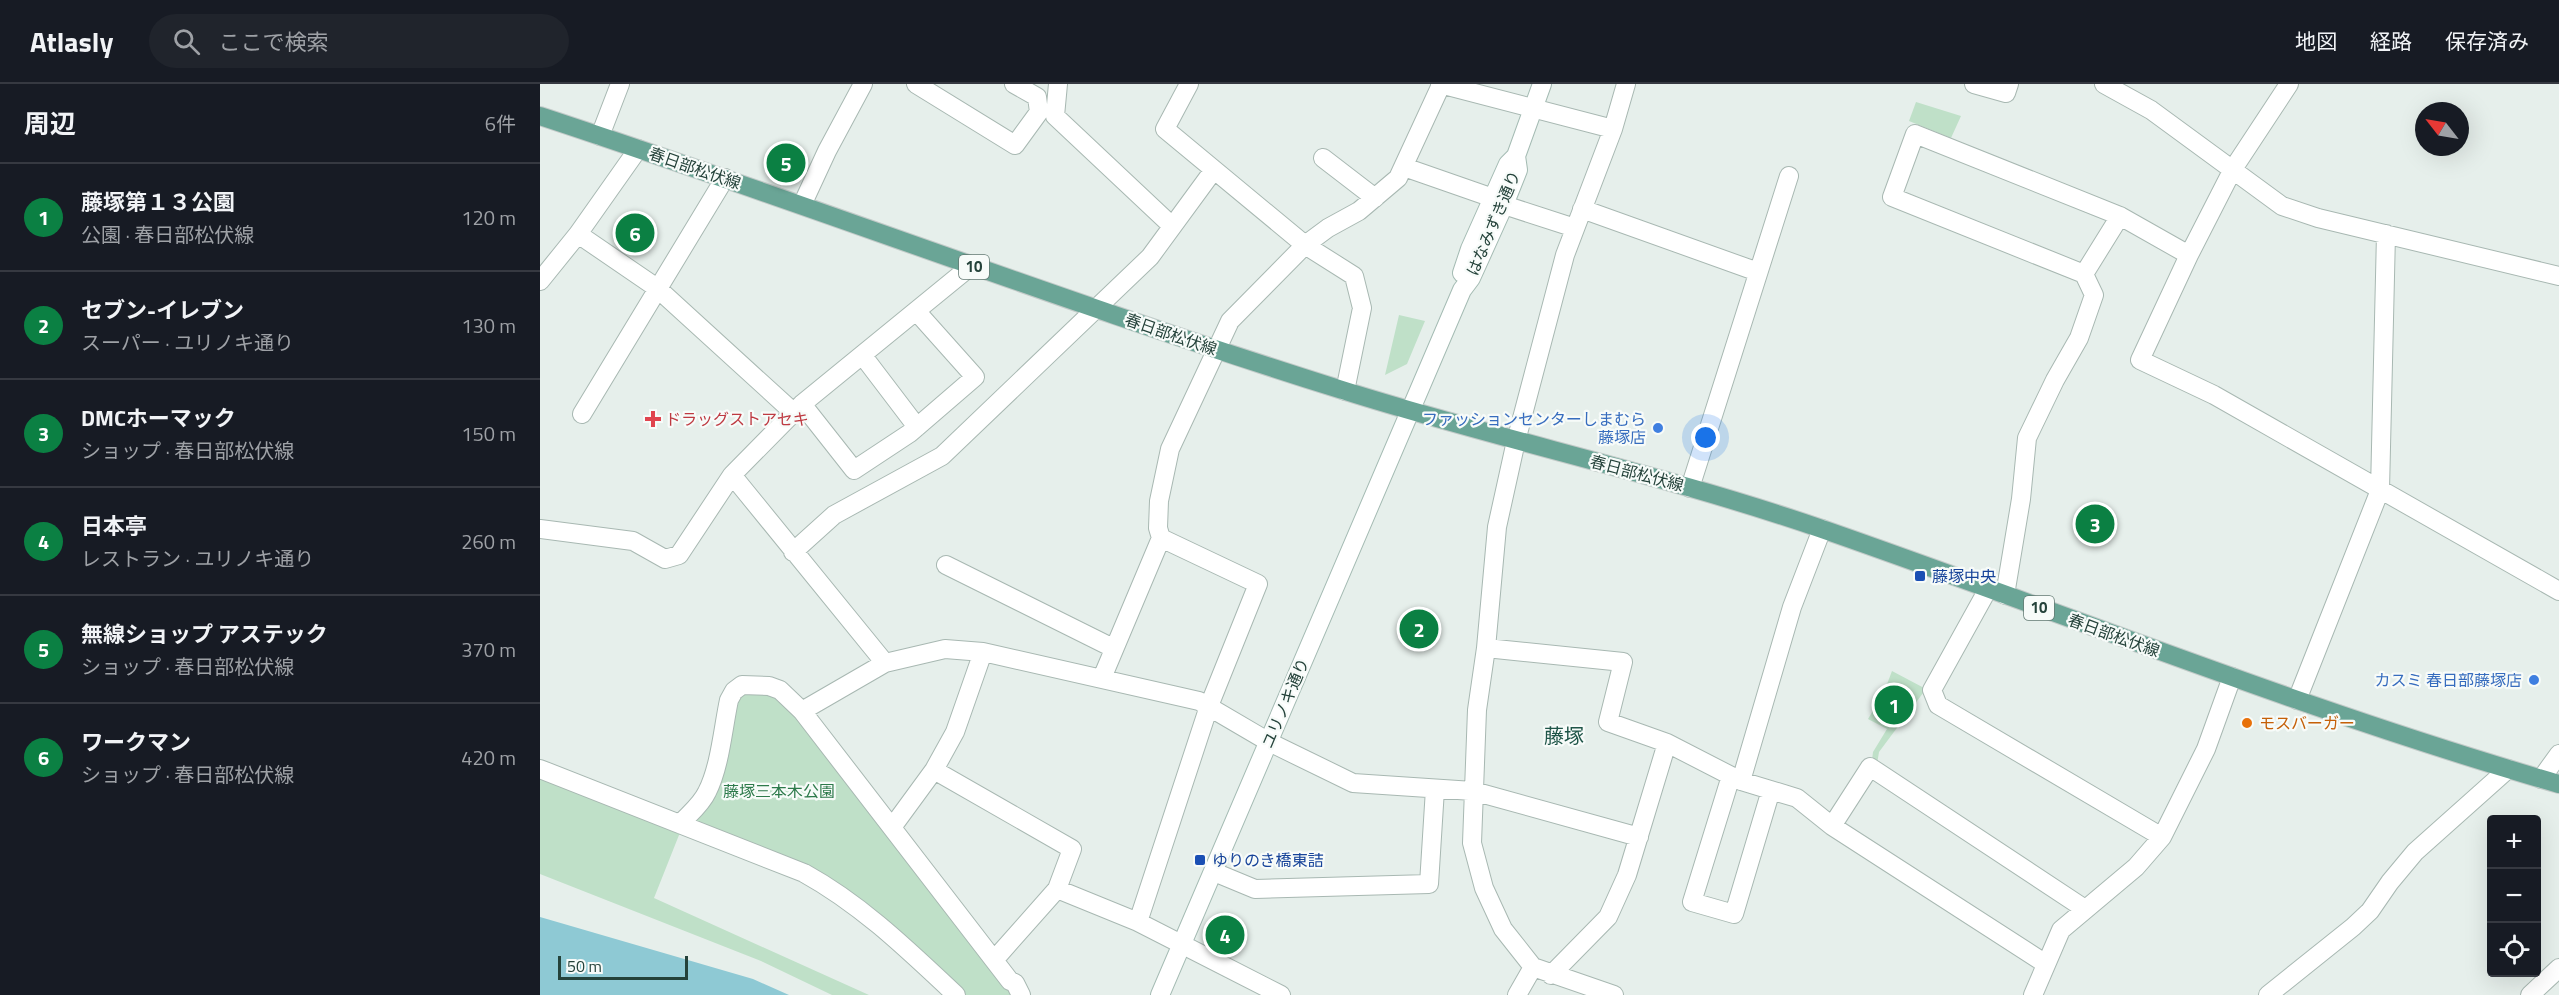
<!DOCTYPE html>
<html lang="ja">
<meta charset="utf-8">
<style>
body{margin:0;font-family:"Titillium Web","Noto Sans JP",sans-serif;background:#20242c;color:#f1f3f6}
.controls{position:absolute;right:18px;bottom:18px;display:grid;overflow:hidden;border-radius:6px;box-shadow:0 6px 24px #0002}
.controls button{width:54px;height:54px;display:grid;place-items:center;padding:0;border:0;border-bottom:2px solid #363941;background:#171b24;color:#f1f3f6;font:30px sans-serif}
.compass{position:absolute;left:1875px;top:18px;width:54px;height:54px;border-radius:50%;background:#171b24;box-shadow:0 6px 24px #0002;rotate:301deg}
.scale{position:absolute;left:18px;bottom:15px;width:130px;box-sizing:border-box;padding-left:6px;border:3px solid #24423a;border-top:0;font-size:16px;line-height:21px;white-space:nowrap;color:#24423a;-webkit-text-stroke:4px #f7fbf9;paint-order:stroke}
.you{position:absolute;left:1166px;top:354px;width:21px;height:21px;margin:-15px;border:4px solid #fff;border-radius:50%;background:#1a73e8;box-shadow:0 0 0 9px #1a73e833}
.badge{display:grid;place-items:center;width:39px;height:39px;border-radius:50%;background:#0b8043;color:#fff;font-size:20px;font-weight:700}
.pin{position:absolute;translate:-50% -50%;border:3px solid #fff;box-shadow:0 2px 6px #0006}
.list{margin:0;padding:0;list-style:none}
h2{display:flex;justify-content:space-between;align-items:center;height:78px;margin:0;padding:0 24px;font-size:26px}
h2 small{font-size:20px;font-weight:400;color:#9ea1a6}
.list li{display:grid;grid-template-columns:39px 1fr auto;gap:18px;align-items:center;box-sizing:border-box;height:108px;padding:0 24px;border-top:2px solid #363941}
.list b{display:block;font-size:22px;white-space:nowrap}
.list p{margin:0;font-size:20px;white-space:nowrap;color:#9ea1a6}
.list em{font-size:20px;font-style:normal;color:#9ea1a6}
.icon{flex:none;width:33px;height:33px;fill:none;stroke:currentColor;stroke-width:2;stroke-linecap:round;stroke-linejoin:round}
.map{position:relative;flex:none;width:2019px;height:911px;overflow:hidden}
header{display:flex;align-items:center;gap:36px;box-sizing:border-box;height:84px;padding:0 30px;background:#171b24;border-bottom:2px solid #363941}
header strong{font-size:28px}
nav{display:flex;gap:33px;margin-inline-start:auto;font-size:21px}
.search{width:420px;height:54px;background:#20242c;display:flex;align-items:center;gap:15px;box-sizing:border-box;padding:0 21px;border-radius:33px;color:#9ea1a6;font-size:22px}
main{display:flex}
aside{flex:1;background:#171b24}
.map>svg:first-child{display:block}
.green{fill:#bfe0c8}
.water{fill:#8ec9d4}
.lines{fill:none;stroke-linecap:round;stroke-linejoin:round}
.street-casing{stroke:#a8b8b2;stroke-width:20}
.secondary-casing{stroke:#a4bbb3;stroke-width:20}
.primary-casing{stroke:#c2cac8;stroke-width:20}
.street{stroke:#fff;stroke-width:18}
.secondary{stroke:#fff;stroke-width:18}
.primary{stroke:#6aa596;stroke-width:18}
.health-dot{fill:#e0444e;stroke:#f7fbf9;stroke-width:2}
.shop-dot{fill:#3f7fe0;stroke:#f7fbf9;stroke-width:2}
.transit-dot{fill:#1a4fb4;stroke:#f7fbf9;stroke-width:2}
.food-dot{fill:#e8710a;stroke:#f7fbf9;stroke-width:2}
.labels{text-anchor:middle;stroke-width:4.5;stroke-linejoin:round;paint-order:stroke}
.shield{fill:#f7fbf9;stroke:#637a73;stroke-width:1.5}
.shield-label{font-size:15px;font-weight:bold;fill:#24423a}
.street-label{font-size:16px;fill:#24423a;stroke:#f7fbf9}
.health-label{font-size:16px;fill:#be3a42;stroke:#f7fbf9;text-anchor:start}
.shop-label{font-size:16px;fill:#366cbe;stroke:#f7fbf9;text-anchor:end}
.transit-label{font-size:16px;fill:#164399;stroke:#f7fbf9;text-anchor:start}
.food-label{font-size:16px;fill:#c56008;stroke:#f7fbf9;text-anchor:start}
.park-label{font-size:16px;fill:#2d7a4b;stroke:#f7fbf9}
.quarter-label{font-size:20px;fill:#1f5548;stroke:#f7fbf9}
</style>
<header>
<strong>Atlasly</strong>
<div class="search"><svg class="icon" aria-label="search" viewBox="0 0 24 24"><circle cx="10" cy="10" r="6"/><path d="M15 15l6 6"/></svg>ここで検索</div>
<nav><a>地図</a><a>経路</a><a>保存済み</a></nav>
</header>
<main>
<aside>
<h2>周辺<small>6件</small></h2>
<ul class="list">
<li><span class="badge">1</span><div><b>藤塚第１３公園</b><p>公園 · 春日部松伏線</p></div><em>120 m</em></li>
<li><span class="badge">2</span><div><b>セブン-イレブン</b><p>スーパー · ユリノキ通り</p></div><em>130 m</em></li>
<li><span class="badge">3</span><div><b>DMCホーマック</b><p>ショップ · 春日部松伏線</p></div><em>150 m</em></li>
<li><span class="badge">4</span><div><b>日本亭</b><p>レストラン · ユリノキ通り</p></div><em>260 m</em></li>
<li><span class="badge">5</span><div><b>無線ショップ アステック</b><p>ショップ · 春日部松伏線</p></div><em>370 m</em></li>
<li><span class="badge">6</span><div><b>ワークマン</b><p>ショップ · 春日部松伏線</p></div><em>420 m</em></li>
</ul>
</aside>
<div class="map">
<svg width="2019" height="911" viewBox="0 0 2019 911">
<rect width="100%" height="100%" fill="#e6efeb"/>
<path class="green" d="M 1376,18 L 1421,32 L 1411,54 L 1369,37 Z
M 859,231 L 885,237 L 867,280 L 845,291 Z
M 1352,587 L 1386,605 L 1339,668 L 1337,680 L 1332,676 L 1333,668 L 1347,645 L 1328,635 L 1344,608 Z
M 226,606 L 257,630 L 474,911 L 424,911 L 351,842 L 149,738 L 200,610 Z
M 0,690 L 141,746 L 114,814 L 329,911 L 292,911 L 221,877 L 0,790 Z"/>
<path class="water" d="M 0,833 L 213,895 L 249,911 L 0,911 Z"/>
<g class="lines">
<g class="street-casing">
<path id="street" d="M 376,0 L 475,61 L 499,28 L 497,13 L 474,0
M 518,0 L 515,32 L 632,142
M 649,0 L 625,45 L 765,161 L 814,192 L 822,224 L 805,307
M 900,0 L 1073,45
M 1434,0 L 1466,9 L 1469,0
M 1564,0 L 1611,26 L 1742,122 L 1778,134 L 2019,192
M 1749,0 L 1693,85 L 1649,171 L 1600,276 L 1674,311 L 2019,507
M 60,52 L 80,0
M 783,74 L 835,114
M 864,83 L 953,114
M 262,121 L 287,67 L 323,0
M 964,121 L 1035,144
M 1042,125 L 1218,188
M 38,150 L 117,204 L 253,328
M 1544,190 L 1352,113 L 1375,50 L 1580,132 L 1649,171
M 0,197 L 38,150 L 98,65
M 323,272 L 377,343
M 262,320 L 314,386 L 370,349 L 435,293 L 377,228
M 42,330 L 185,94
M 192,391 L 262,320 L 431,182
M 1150,404 L 1249,92
M 0,445 L 93,457 L 125,475 L 139,471 L 192,391 L 345,579
M 253,468 L 294,431 L 402,372 L 610,173 L 673,87
M 406,481 L 573,564
M 1448,505 L 1392,606 L 1398,621 L 1622,753
M 1465,511 L 1481,415 L 1487,354 L 1515,296 L 1539,254 L 1554,211 L 1544,190 L 1580,132
M 946,564 L 1083,578 L 1068,638 L 1127,659 L 1201,697 L 1257,714 L 1292,742 L 1506,880
M 562,594 L 621,454 L 618,444 L 619,417 L 630,365 L 690,237 L 765,161 L 788,144 L 819,127 L 858,94 L 901,1
M 1757,616 L 1840,406 L 1846,150
M 262,627 L 345,579 L 405,565 L 443,568 L 659,617 L 729,658 L 813,699 L 933,707 L 1099,753
M 0,685 L 264,789 C 322,821 368,866 416,911
M 394,686 L 532,765 L 517,805 L 455,875
M 1191,692 L 1152,818 L 1194,830 L 1231,706
M 2001,695 L 2019,670
M 1201,697 L 1252,523 L 1282,445
M 140,740 C 149,730 161,721 167,708 C 180,683 183,644 189,616 L 194,607 L 202,601 L 229,602 L 240,606 L 262,627 L 470,897 L 475,899 L 481,911
M 353,742 L 394,686 L 415,648 L 443,568
M 1292,742 L 1330,683 L 1545,825
M 674,788 L 715,805 L 889,800 L 895,705
M 517,805 L 598,838 L 741,911
M 598,838 L 669,622 L 718,500 L 621,454
M 1011,891 L 1068,833 L 1087,791 L 1127,659
M 977,911 L 993,883
M 1074,911 L 993,883 L 963,845 L 944,804 L 932,759 L 937,626 L 946,564 L 957,443 L 976,357 L 1025,171 L 1073,45 L 1086,0
M 1493,911 L 1521,846 L 1596,783 L 1622,753 L 1666,665 L 1692,593
M 1728,911 L 1813,843 L 1830,827 L 1850,798 L 1875,768 L 1968,685
M 1990,911 L 2019,884"/>
</g>
<g class="secondary-casing">
<path id="secondary" d="M 922,189 L 930,165 L 968,80 L 976,72 L 1002,0
M 620,911 L 922,206 L 931,194 L 964,121 L 978,86 L 976,72"/>
</g>
<g class="primary-casing">
<path id="primary" d="M 0,32 C 268,120 531,221 799,305 C 959,356 1123,390 1282,445 C 1527,530 1769,628 2019,700"/>
</g>
<use href="#street" class="street"/>
<use href="#secondary" class="secondary"/>
<use href="#primary" class="primary"/>
</g>
<path class="health-dot" d="M110 326h6v6h6v6h-6v6h-6v-6h-6v-6h6z"/>
<g class="shop-dot">
<circle cx="1118" cy="344" r="6"/>
<circle cx="1994" cy="596" r="6"/>
</g>
<g class="transit-dot">
<rect x="1374" y="486" width="12" height="12" rx="3"/>
<rect x="654" y="770" width="12" height="12" rx="3"/>
</g>
<circle class="food-dot" cx="1707" cy="639" r="6"/>
<g class="labels">
<g class="shield">
<rect x="419" y="171" width="30" height="24" rx="4.5"/>
<rect x="1484" y="512" width="30" height="24" rx="4.5"/>
</g>
<g class="shield-label">
<text x="434" y="188">10</text>
<text x="1499" y="529">10</text>
</g>
<g class="street-label">
<text transform="translate(155 84) rotate(19)" y="6">春日部松伏線</text>
<text transform="translate(953 139) rotate(-67)" y="6">はなみずき通り</text>
<text transform="translate(631 250) rotate(19)" y="6">春日部松伏線</text>
<text transform="translate(1097 389) rotate(15)" y="6">春日部松伏線</text>
<text transform="translate(1574 551) rotate(20)" y="6">春日部松伏線</text>
<text transform="translate(745 619) rotate(-67)" y="6">ユリノキ通り</text>
</g>
<g class="health-label">
<text x="125" y="341">ドラッグストアセキ</text>
</g>
<g class="shop-label">
<text x="1106" y="341">ファッションセンターしまむら<tspan x="1106" dy="18">藤塚店</tspan></text>
<text x="1982" y="602">カスミ 春日部藤塚店</text>
</g>
<g class="transit-label">
<text x="1392" y="498">藤塚中央</text>
<text x="672" y="782">ゆりのき橋東詰</text>
</g>
<g class="food-label">
<text x="1719" y="645">モスバーガー</text>
</g>
<g class="park-label">
<text x="239" y="713">藤塚三本木公園</text>
</g>
<g class="quarter-label">
<text x="1024" y="659">藤塚</text>
</g>
</g>
</svg>
<div class="controls">
<button>+</button>
<button>−</button>
<button><svg class="icon" aria-label="locate" viewBox="0 0 24 24"><circle cx="12" cy="12" r="6"/><path d="M12 2v4M12 18v4M2 12h4M18 12h4"/></svg></button>
</div>
<svg class="compass" viewBox="-18 -18 36 36"><path d="M0-13l5 13h-10z" fill="#e53935"/><path d="M0 13l5-13h-10z" fill="#9ea1a6"/></svg>
<div class="scale">50 m</div>
<div class="you"></div>
<div class="pin badge" style="left:1354px;top:621px">1</div>
<div class="pin badge" style="left:879px;top:545px">2</div>
<div class="pin badge" style="left:1555px;top:440px">3</div>
<div class="pin badge" style="left:685px;top:851px">4</div>
<div class="pin badge" style="left:246px;top:79px">5</div>
<div class="pin badge" style="left:95px;top:149px">6</div>
</div>
</main>
